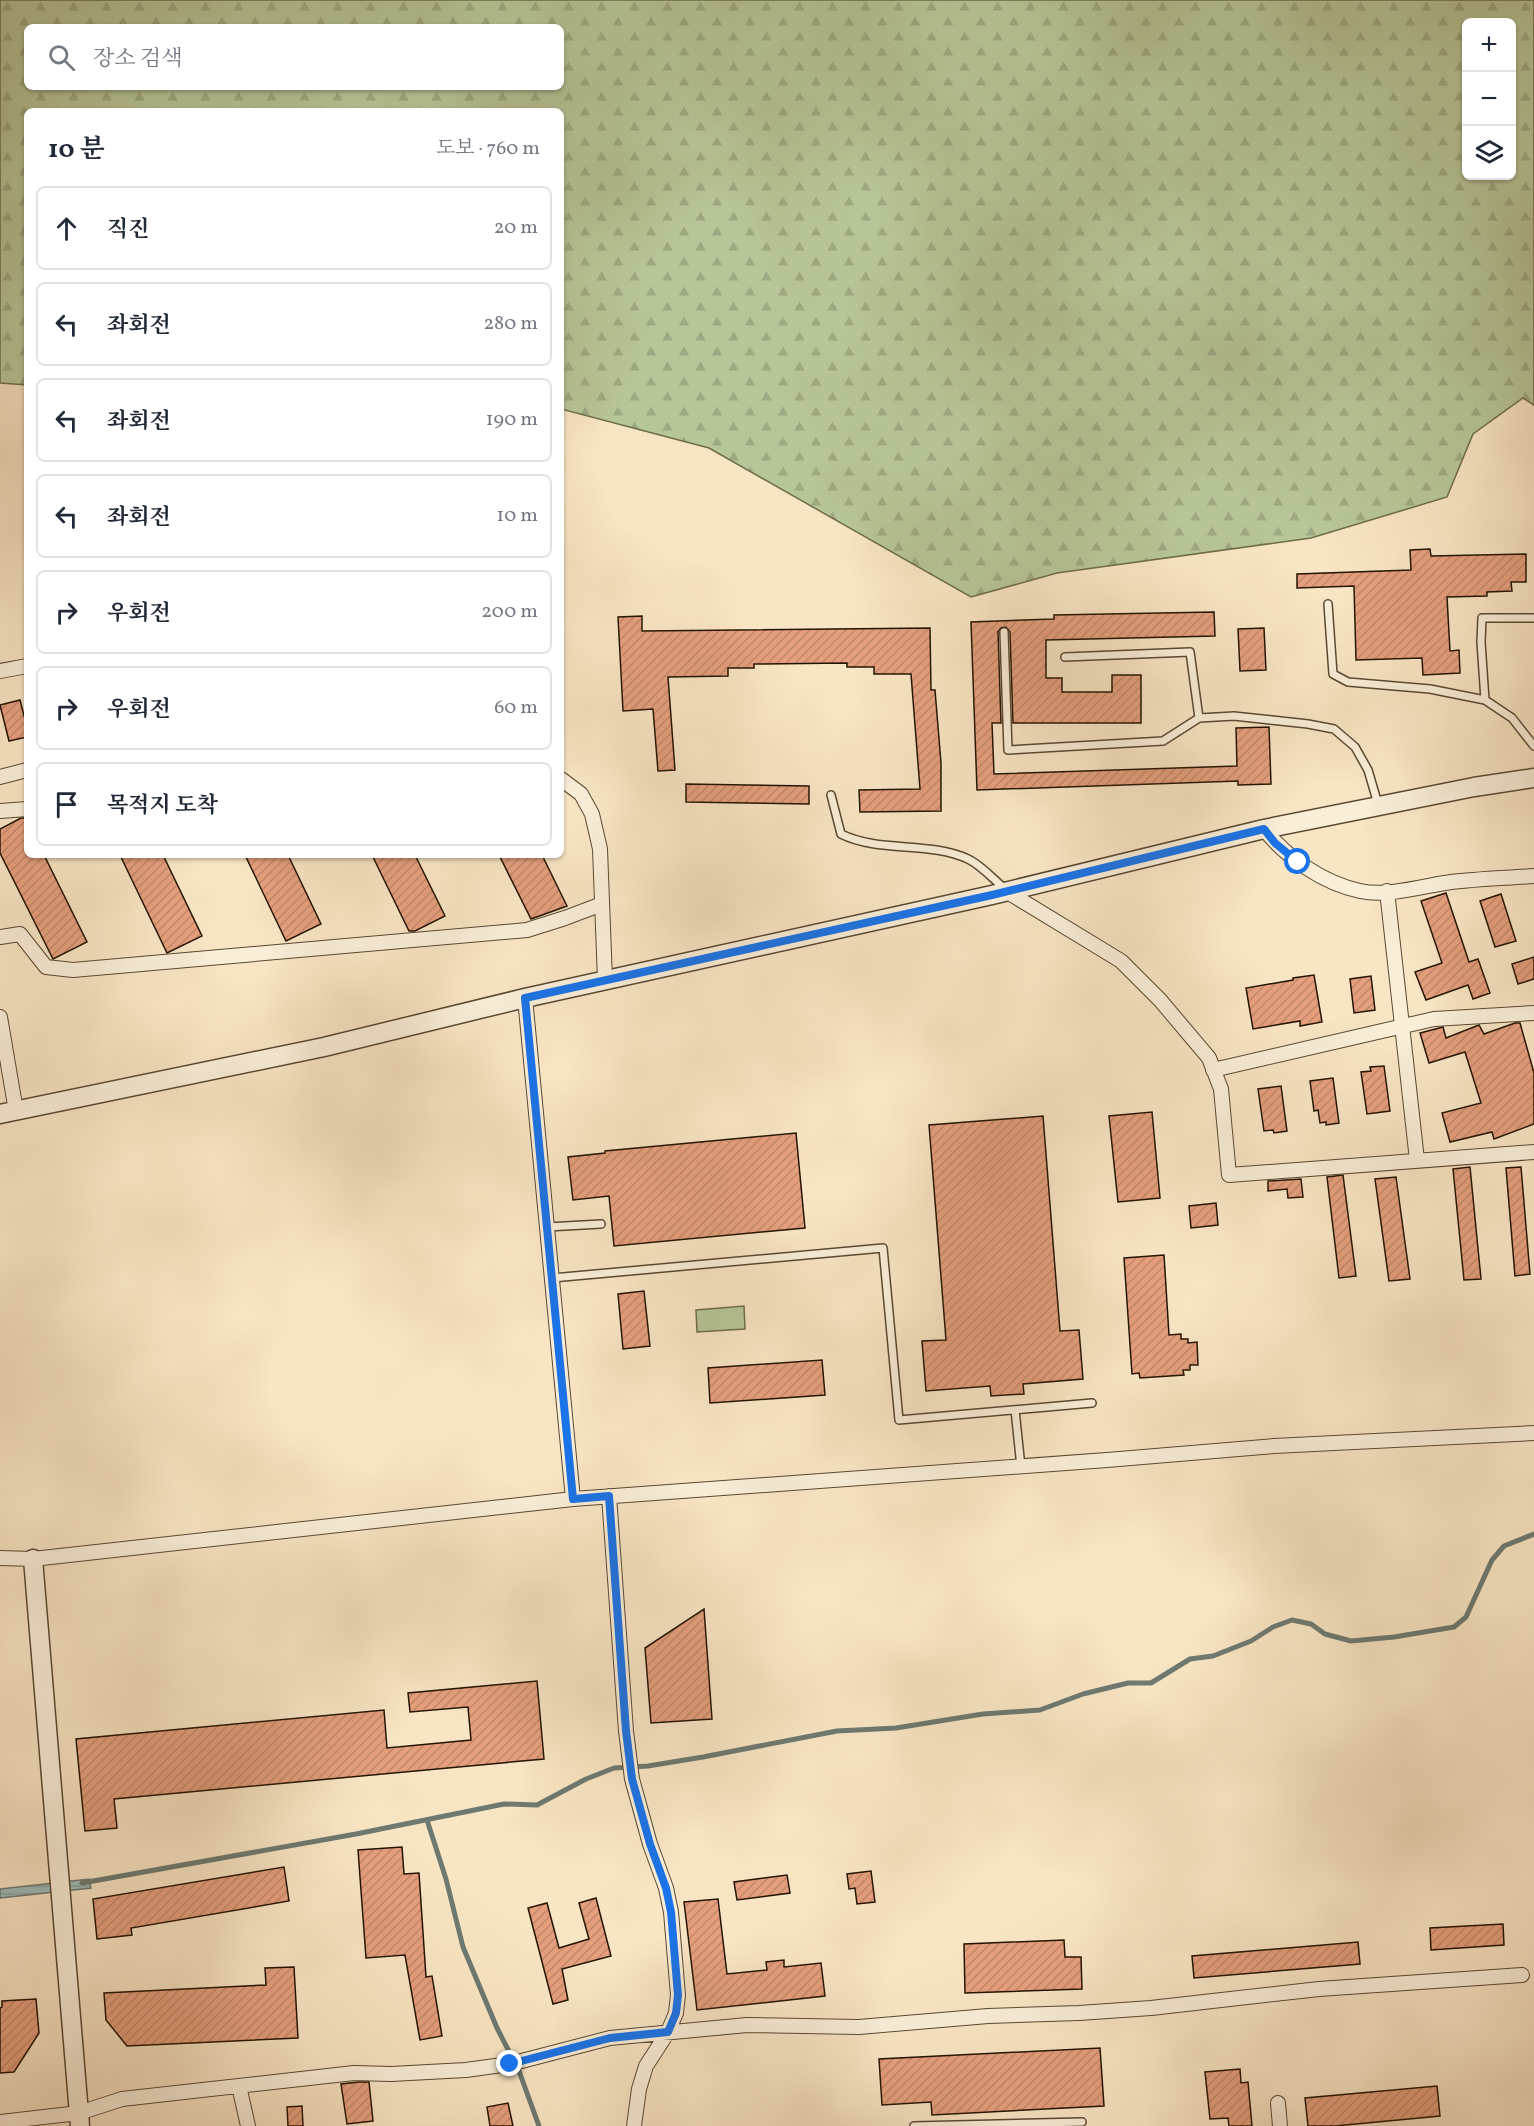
<!DOCTYPE html>
<html lang="ko">
<meta charset="utf-8">
<style>
body{margin:0;font-family:Vollkorn,"Noto Serif KR",serif;background:#f6f6f7;color:#1f2937}
.controls{position:absolute;right:18px;top:18px;display:grid;overflow:hidden;border-radius:9px;box-shadow:0 2px 4px #0004}
.controls button{width:54px;height:54px;display:grid;place-items:center;padding:0;border:0;border-bottom:2px solid #e0e1e3;background:#fff;color:#1f2937;font:30px sans-serif}
.stop{position:absolute;width:18px;height:18px;margin:-14px;border:4px solid #1a73e8;border-radius:50%;background:#fff}
.stop.end{background:#1a73e8;border-color:#fff;box-shadow:0 2px 6px #0008}
.list{margin:0;padding:0;list-style:none}
h2{display:flex;justify-content:space-between;align-items:center;height:78px;margin:0;padding:0 24px;font-size:26px}
h2 small{font-size:20px;font-weight:400;color:#747a83}
.list li{display:grid;grid-template-columns:39px 1fr auto;gap:18px;align-items:center;box-sizing:border-box;height:84px;margin:0 12px 12px;padding:0 12px;border:2px solid #e0e1e3;border-radius:9px}
.list b{display:block;font-size:22px;white-space:nowrap}
.list em{font-size:20px;font-style:normal;color:#747a83}
.icon{flex:none;width:33px;height:33px;fill:none;stroke:currentColor;stroke-width:2;stroke-linecap:round;stroke-linejoin:round}
.map{position:relative;flex:none;width:1534px;height:2126px;overflow:hidden}
.search{position:absolute;background:#fff;box-shadow:0 2px 4px #0004;left:24px;top:24px;width:540px;height:66px;display:flex;align-items:center;gap:15px;box-sizing:border-box;padding:0 21px;border-radius:9px;color:#747a83;font-size:22px}
.panel{position:absolute;background:#fff;box-shadow:0 2px 4px #0004;left:24px;top:108px;width:540px;height:750px;border-radius:9px}
.map>svg:first-child{display:block}
.green{fill:#b7c699;stroke:#6e6c4c;stroke-width:1.5}
.forest{fill:url(#forest-firs);stroke:#6e6c4c;stroke-width:1.5;fill-rule:evenodd}
.water{fill:url(#water-rules);stroke:#6e7970;stroke-width:1.5}
.lines{fill:none;stroke-linecap:round;stroke-linejoin:round}
.stream{stroke:#6e7970;stroke-width:5}
.building{fill:url(#building-hatch);stroke:#241300;stroke-width:1.5}
.service-casing{stroke:#594831;stroke-width:10}
.minor-casing{stroke:#594831;stroke-width:16}
.tertiary-casing{stroke:#594831;stroke-width:21}
.service{stroke:#faeed9;stroke-width:7}
.minor{stroke:#faeed9;stroke-width:14}
.tertiary{stroke:#faeed9;stroke-width:18}
.route{stroke:#1a73e8;stroke-width:8}
</style>
<div class="map">
<svg width="1534" height="2126" viewBox="0 0 1534 2126">
<defs>
<pattern id="forest-firs" width="22" height="20" patternUnits="userSpaceOnUse" patternTransform="scale(1.5)"><rect width="22" height="20" fill="#b7c699"/><path d="M5 1l3.5 6h-7zM16 11l3.5 6h-7z" fill="#9da982"/></pattern>
<pattern id="water-rules" width="6" height="5" patternUnits="userSpaceOnUse" patternTransform="scale(1.5)"><rect width="6" height="5" fill="#9fbdbb"/><path d="M0 2.5h6" fill="none" stroke="#89a29f"/></pattern>
<pattern id="building-hatch" width="6" height="6" patternUnits="userSpaceOnUse" patternTransform="scale(1.5)"><rect width="6" height="6" fill="#e59f7d"/><path d="M-1 1l2-2M0 6l6-6M5 7l2-2" fill="none" stroke="#c4886a"/></pattern>
</defs>
<rect width="100%" height="100%" fill="#f8e5c4"/>
<filter id="stains"><feTurbulence type="fractalNoise" baseFrequency=".00333" numOctaves="4"/><feColorMatrix values="0 0 0 0 .2 0 0 0 0 .09 0 0 0 0 .02 0 0 0 .5 -.17"/></filter>
<radialGradient id="worn" r=".72"><stop offset=".6" stop-color="#630" stop-opacity="0"/><stop offset="1" stop-color="#630" stop-opacity=".3"/></radialGradient>
<path class="green" d="M 744,1306 L 745,1329 L 697,1332 L 696,1310 Z"/>
<path class="forest" d="M 0,0 L 1534,0 L 1534,405 L 1523,398 L 1473,434 L 1447,497 L 1311,538 L 1057,573 L 971,597 L 709,448 L 561,409 L 561,111 L 27,111 L 27,385 L 0,383 ZM 1466,22 L 1512,22 L 1512,176 L 1466,176 ZM 27,27 L 561,27 L 561,87 L 27,87 Z"/>
<path class="water" d="M 89,1879 L 91,1888 L 0,1898 L 0,1889 Z"/>
<g class="lines">
<path class="stream" d="M 427,1820 L 446,1879 L 463,1947 L 497,2028 L 519,2071 L 539,2126
M 82,1883 L 356,1834 L 504,1804 L 537,1805 L 586,1779 L 614,1768 L 648,1766 L 703,1757 L 837,1731 L 896,1728 L 983,1714 L 1040,1710 L 1083,1694 L 1128,1683 L 1151,1683 L 1190,1659 L 1213,1656 L 1251,1641 L 1273,1627 L 1292,1620 L 1311,1624 L 1325,1634 L 1351,1641 L 1394,1637 L 1454,1627 L 1466,1617 L 1492,1560 L 1504,1546 L 1534,1534"/>
</g>
<path class="building" d="M 1430,549 L 1431,556 L 1526,554 L 1526,582 L 1511,582 L 1512,591 L 1487,592 L 1487,596 L 1447,597 L 1450,651 L 1459,650 L 1460,673 L 1423,675 L 1422,658 L 1356,660 L 1354,586 L 1297,588 L 1297,574 L 1411,570 L 1410,550 Z
M 1214,612 L 1215,636 L 1046,640 L 1046,678 L 1062,678 L 1062,692 L 1112,692 L 1112,675 L 1141,675 L 1141,723 L 1013,723 L 1010,632 L 1006,627 L 1001,628 L 998,632 L 1001,723 L 992,723 L 994,774 L 1237,766 L 1236,728 L 1269,727 L 1271,784 L 1238,785 L 1238,781 L 977,790 L 971,622 L 1054,619 L 1054,615 Z
M 642,616 L 642,631 L 930,628 L 931,690 L 935,690 L 941,763 L 941,811 L 860,812 L 859,790 L 920,789 L 911,674 L 874,674 L 874,667 L 847,667 L 847,663 L 754,664 L 754,668 L 728,668 L 728,676 L 668,677 L 675,770 L 658,771 L 653,709 L 623,711 L 618,617 Z
M 1264,628 L 1266,670 L 1240,671 L 1238,629 Z
M 20,700 L 27,727 L 27,737 L 9,741 L 0,705 Z
M 686,784 L 809,786 L 809,804 L 686,802 Z
M 21,818 L 27,818 L 27,855 L 44,855 L 87,942 L 53,959 L 0,853 L 0,829 Z
M 120,855 L 163,855 L 202,936 L 167,953 Z
M 245,855 L 288,855 L 321,924 L 286,941 Z
M 372,855 L 415,855 L 445,916 L 415,931 L 409,931 Z
M 499,855 L 542,855 L 567,906 L 531,919 Z
M 1446,893 L 1469,962 L 1478,959 L 1490,993 L 1473,999 L 1468,985 L 1426,1000 L 1415,972 L 1442,963 L 1421,901 Z
M 1501,894 L 1516,941 L 1495,947 L 1480,901 Z
M 1534,957 L 1534,979 L 1518,984 L 1512,964 Z
M 1314,975 L 1322,1022 L 1300,1026 L 1300,1021 L 1253,1029 L 1246,988 L 1293,980 L 1293,978 Z
M 1371,976 L 1375,1010 L 1354,1013 L 1350,979 Z
M 1515,1023 L 1520,1023 L 1534,1073 L 1534,1124 L 1494,1139 L 1492,1132 L 1450,1142 L 1442,1113 L 1481,1103 L 1465,1052 L 1429,1063 L 1420,1033 L 1443,1027 L 1446,1038 L 1479,1025 L 1484,1034 Z
M 1384,1066 L 1390,1111 L 1367,1114 L 1361,1072 L 1371,1071 L 1370,1067 Z
M 1333,1078 L 1339,1123 L 1326,1125 L 1326,1122 L 1320,1123 L 1318,1110 L 1314,1111 L 1310,1081 Z
M 1281,1086 L 1287,1131 L 1274,1133 L 1273,1130 L 1264,1131 L 1258,1089 Z
M 1152,1112 L 1160,1198 L 1118,1202 L 1109,1116 Z
M 1043,1116 L 1060,1331 L 1079,1330 L 1083,1379 L 1023,1384 L 1024,1394 L 991,1396 L 990,1386 L 926,1391 L 922,1341 L 946,1340 L 929,1125 Z
M 796,1133 L 805,1228 L 614,1246 L 609,1196 L 573,1200 L 568,1157 L 605,1153 L 605,1151 Z
M 1470,1167 L 1481,1279 L 1464,1280 L 1453,1169 Z
M 1521,1167 L 1530,1274 L 1515,1276 L 1506,1168 Z
M 1343,1175 L 1356,1276 L 1339,1278 L 1327,1177 Z
M 1396,1177 L 1410,1279 L 1389,1281 L 1375,1179 Z
M 1301,1179 L 1303,1197 L 1288,1198 L 1287,1189 L 1268,1191 L 1268,1181 Z
M 1216,1203 L 1218,1225 L 1191,1228 L 1189,1206 Z
M 1164,1255 L 1169,1335 L 1181,1334 L 1181,1339 L 1188,1339 L 1188,1343 L 1197,1342 L 1198,1365 L 1190,1365 L 1190,1370 L 1183,1370 L 1184,1375 L 1140,1378 L 1139,1373 L 1132,1374 L 1124,1258 Z
M 644,1291 L 650,1346 L 623,1349 L 618,1294 Z
M 822,1360 L 825,1395 L 710,1403 L 708,1368 Z
M 704,1609 L 712,1719 L 651,1723 L 645,1648 Z
M 537,1681 L 544,1759 L 114,1799 L 117,1828 L 85,1831 L 76,1739 L 384,1710 L 387,1748 L 471,1740 L 468,1707 L 410,1712 L 408,1693 Z
M 402,1847 L 404,1874 L 419,1873 L 426,1977 L 432,1976 L 442,2036 L 420,2040 L 405,1955 L 366,1958 L 358,1850 Z
M 284,1867 L 289,1901 L 131,1928 L 132,1935 L 97,1939 L 93,1899 Z
M 871,1871 L 875,1902 L 857,1904 L 855,1888 L 849,1889 L 847,1874 Z
M 787,1875 L 790,1893 L 737,1900 L 734,1882 Z
M 596,1898 L 611,1956 L 562,1969 L 568,2000 L 553,2004 L 528,1908 L 547,1903 L 559,1948 L 589,1939 L 579,1903 Z
M 718,1899 L 727,1974 L 767,1970 L 766,1962 L 784,1960 L 784,1967 L 821,1963 L 825,1996 L 697,2010 L 684,1902 Z
M 1503,1924 L 1504,1945 L 1431,1950 L 1430,1928 Z
M 1064,1940 L 1065,1957 L 1081,1957 L 1082,1989 L 965,1993 L 964,1944 Z
M 1358,1942 L 1360,1964 L 1194,1978 L 1192,1956 Z
M 294,1967 L 298,2038 L 127,2046 L 106,2020 L 104,1993 L 266,1985 L 265,1968 Z
M 36,1999 L 39,2033 L 14,2072 L 0,2073 L 0,2008 L 2,2007 L 2,2001 Z
M 1100,2048 L 1104,2106 L 932,2115 L 931,2102 L 882,2105 L 879,2059 Z
M 1240,2069 L 1241,2083 L 1248,2082 L 1252,2126 L 1229,2126 L 1228,2118 L 1210,2119 L 1205,2072 Z
M 359,2082 L 369,2082 L 373,2121 L 347,2124 L 341,2084 Z
M 1437,2086 L 1440,2116 L 1335,2126 L 1308,2126 L 1305,2098 Z
M 508,2103 L 513,2126 L 490,2126 L 487,2107 Z
M 302,2106 L 303,2126 L 288,2126 L 287,2107 Z"/>
<g class="lines">
<g class="service-casing">
<path id="service" d="M 1328,604 L 1333,674 L 1348,682 L 1430,689 L 1485,700 L 1512,718 L 1534,746
M 1004,632 L 1008,750 L 1163,741 L 1199,718 L 1234,716 L 1308,724 L 1334,729 L 1355,747 L 1368,770 L 1378,804
M 1065,657 L 1190,652 L 1199,718
M 1485,700 L 1481,642 L 1482,618 L 1534,618
M 831,795 L 841,834 C 879,853 930,841 968,859 C 981,865 993,879 1004,888
M 547,1227 L 601,1224
M 552,1278 L 883,1248 L 899,1420 L 1092,1403
M 1015,1410 L 1021,1467
M 914,2126 L 1082,2122"/>
</g>
<g class="minor-casing">
<path id="minor" d="M 0,671 L 27,666
M 0,777 L 27,770
M 561,779 L 581,794 L 592,814 L 600,849 L 605,980
M 0,811 L 27,809
M 1264,829 C 1287,858 1323,883 1360,891 C 1388,897 1423,886 1451,882 C 1478,879 1507,878 1534,876
M 1006,891 L 1121,961 L 1160,1000 L 1209,1058 L 1221,1089 L 1229,1175 L 1534,1152
M 1387,891 L 1417,1160
M 0,937 L 20,934 L 46,967 L 73,970 L 527,930 L 565,918 L 602,904
M 525,998 L 573,1499
M 0,1017 L 16,1111
M 1213,1070 L 1434,1019 L 1534,1013
M 609,1496 L 626,1731 L 632,1779 L 650,1844 L 666,1888 L 671,1912 L 678,1995 L 676,2013 L 668,2032 L 646,2066 L 639,2089 L 634,2126
M 0,1558 L 33,1559 L 573,1499 L 1107,1460 L 1274,1446 L 1534,1433
M 239,2086 L 248,2126
M 1278,2103 L 1280,2126
M 0,2122 L 79,2113 L 122,2099 L 354,2073 L 391,2074 L 466,2070 L 510,2064 L 610,2038 L 747,2025 L 859,2027 L 988,2016 L 1079,2013 L 1151,2008 L 1319,1989 L 1522,1975"/>
</g>
<g class="tertiary-casing">
<path id="tertiary" d="M 0,1114 L 324,1047 L 525,998 L 992,895 L 1264,829 L 1474,787 L 1534,778
M 33,1559 L 80,2126"/>
</g>
<use href="#service" class="service"/>
<use href="#minor" class="minor"/>
<use href="#tertiary" class="tertiary"/>
</g>
<g class="lines">
<path class="route" d="M 510,2064 L 610,2038 L 668,2032 L 676,2013 L 678,1995 L 671,1912 L 666,1888 L 650,1844 L 632,1779 L 626,1731 L 609,1496 L 573,1499 L 525,998 L 992,895 L 1264,829 L 1275,843 L 1298,862"/>
</g>
<rect width="100%" height="100%" filter="url(#stains)"/>
<rect width="100%" height="100%" fill="url(#worn)"/>
</svg>
<div class="controls">
<button>+</button>
<button>−</button>
<button><svg class="icon" aria-label="layers" viewBox="0 0 24 24"><path d="M12 4l9 5-9 5-9-5zM3 14l9 5 9-5"/></svg></button>
</div>
<div class="stop" style="left:1298px;top:862px"></div>
<div class="stop end" style="left:510px;top:2064px"></div>
<div class="search"><svg class="icon" aria-label="search" viewBox="0 0 24 24"><circle cx="10" cy="10" r="6"/><path d="M15 15l6 6"/></svg>장소 검색</div>
<section class="panel">
<h2>10 분<small>도보 · 760 m</small></h2>
<ul class="list">
<li><svg class="icon" aria-label="ahead" viewBox="0 0 24 24"><path d="M12 20V5M6 11l6-6 6 6"/></svg><div><b>직진</b></div><em>20 m</em></li>
<li><svg class="icon" aria-label="left" viewBox="0 0 24 24"><path d="M17 20v-9H6M10 6l-5 5 5 5"/></svg><div><b>좌회전</b></div><em>280 m</em></li>
<li><svg class="icon" aria-label="left" viewBox="0 0 24 24"><path d="M17 20v-9H6M10 6l-5 5 5 5"/></svg><div><b>좌회전</b></div><em>190 m</em></li>
<li><svg class="icon" aria-label="left" viewBox="0 0 24 24"><path d="M17 20v-9H6M10 6l-5 5 5 5"/></svg><div><b>좌회전</b></div><em>10 m</em></li>
<li><svg class="icon" aria-label="right" viewBox="0 0 24 24"><path d="M7 20v-9h11M14 6l5 5-5 5"/></svg><div><b>우회전</b></div><em>200 m</em></li>
<li><svg class="icon" aria-label="right" viewBox="0 0 24 24"><path d="M7 20v-9h11M14 6l5 5-5 5"/></svg><div><b>우회전</b></div><em>60 m</em></li>
<li><svg class="icon" aria-label="arrive" viewBox="0 0 24 24"><path d="M6 21V4h12l-3 4 3 4H6"/></svg><div><b>목적지 도착</b></div></li>
</ul>
</section>
</div>
